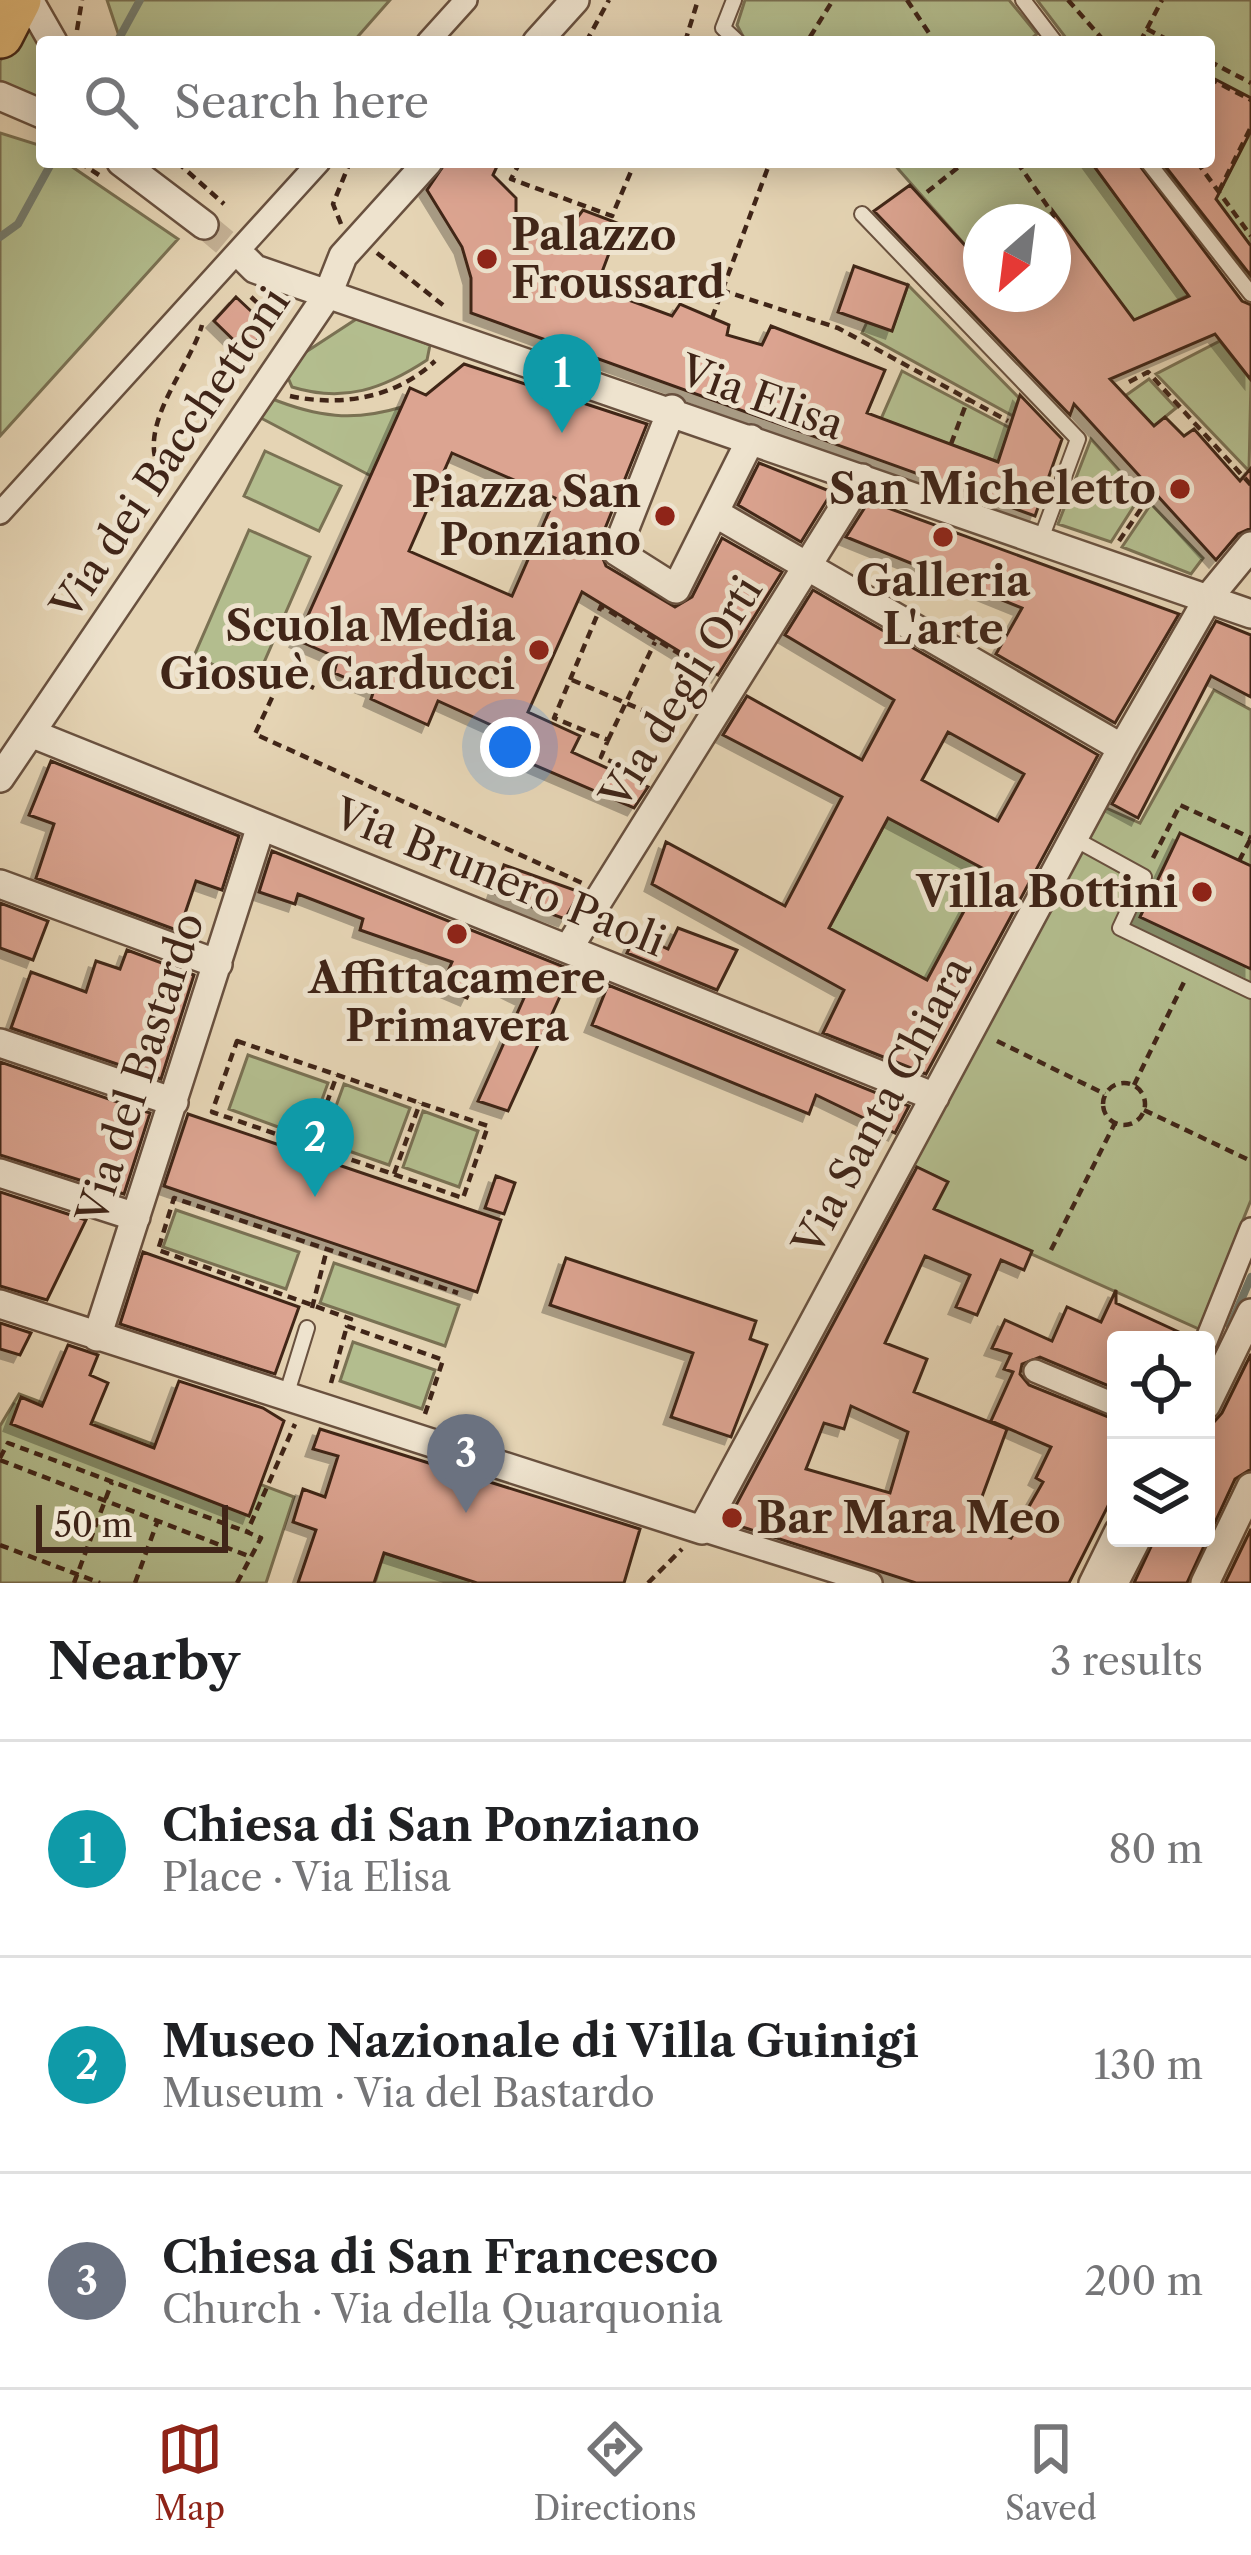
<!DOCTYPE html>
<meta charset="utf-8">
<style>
body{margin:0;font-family:"Libre Caslon Text",serif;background:#f2f2f2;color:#202124}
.controls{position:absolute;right:36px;bottom:36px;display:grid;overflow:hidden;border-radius:12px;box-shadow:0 6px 30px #0003}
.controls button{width:108px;height:108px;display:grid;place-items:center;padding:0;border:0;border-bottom:3px solid #e0e0e0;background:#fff;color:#202124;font:60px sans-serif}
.compass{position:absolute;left:963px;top:204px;width:108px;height:108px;border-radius:50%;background:#fff;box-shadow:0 6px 30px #0003;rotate:208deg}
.scale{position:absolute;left:36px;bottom:30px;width:192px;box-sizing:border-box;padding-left:12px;border:6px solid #402518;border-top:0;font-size:33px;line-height:42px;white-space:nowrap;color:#402518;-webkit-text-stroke:9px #eee3ce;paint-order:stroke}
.you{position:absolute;left:510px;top:747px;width:42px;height:42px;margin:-30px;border:9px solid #fff;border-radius:50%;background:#1a73e8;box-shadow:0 0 0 18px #1a73e833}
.badge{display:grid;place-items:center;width:78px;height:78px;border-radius:50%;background:#8f2418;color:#fff;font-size:39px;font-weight:700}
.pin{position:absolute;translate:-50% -99px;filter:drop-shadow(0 3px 6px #0008)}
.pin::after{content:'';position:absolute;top:63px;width:42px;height:36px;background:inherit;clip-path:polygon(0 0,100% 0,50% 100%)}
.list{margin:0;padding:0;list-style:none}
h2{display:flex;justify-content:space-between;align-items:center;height:156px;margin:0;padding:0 48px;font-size:51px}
h2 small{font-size:39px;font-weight:400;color:#757577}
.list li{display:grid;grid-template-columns:78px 1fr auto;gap:36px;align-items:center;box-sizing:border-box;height:216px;padding:0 48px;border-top:3px solid #e0e0e0}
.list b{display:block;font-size:45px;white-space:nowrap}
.list p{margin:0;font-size:39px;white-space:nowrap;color:#757577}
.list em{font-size:39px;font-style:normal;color:#757577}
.icon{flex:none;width:66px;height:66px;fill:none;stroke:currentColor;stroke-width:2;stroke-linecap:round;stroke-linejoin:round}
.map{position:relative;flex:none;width:1251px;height:1583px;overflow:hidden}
.search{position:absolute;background:#fff;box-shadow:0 6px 30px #0003;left:36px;right:36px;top:36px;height:132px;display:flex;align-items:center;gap:30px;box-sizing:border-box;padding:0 42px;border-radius:12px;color:#757577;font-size:45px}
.sheet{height:804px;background:#fff}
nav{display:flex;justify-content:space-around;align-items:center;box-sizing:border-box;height:168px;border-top:3px solid #e0e0e0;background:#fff;font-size:33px;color:#757577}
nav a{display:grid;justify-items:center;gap:6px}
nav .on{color:#8f2418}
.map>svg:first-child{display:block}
.green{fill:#b3bd8e;stroke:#7a7153;stroke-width:3}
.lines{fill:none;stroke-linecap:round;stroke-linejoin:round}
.stream{stroke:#747d70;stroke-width:8}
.building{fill:#dca491;stroke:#402518;stroke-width:3;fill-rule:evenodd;filter:url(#shadow)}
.minor-tunnel{stroke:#c4b195;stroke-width:27;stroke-dasharray:27 14;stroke-linecap:butt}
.service-casing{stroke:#69513f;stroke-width:18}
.pedestrian-casing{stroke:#69513f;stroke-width:26}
.minor-casing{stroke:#69513f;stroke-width:32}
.primary-casing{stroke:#402518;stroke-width:50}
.path{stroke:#402518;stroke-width:4.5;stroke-dasharray:9 6;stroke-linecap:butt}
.service{stroke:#eee3ce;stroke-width:14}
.pedestrian{stroke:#eee3ce;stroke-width:21}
.minor{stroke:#eee3ce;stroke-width:27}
.primary{stroke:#e2ba7a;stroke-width:45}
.poi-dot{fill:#8f2418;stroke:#eee3ce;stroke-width:4.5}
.labels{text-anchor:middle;stroke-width:10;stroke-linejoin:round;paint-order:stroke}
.poi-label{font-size:42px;font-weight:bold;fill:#402518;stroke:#eee3ce;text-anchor:end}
.street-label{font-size:42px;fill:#402518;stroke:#eee3ce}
</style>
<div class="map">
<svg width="1251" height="1583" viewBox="0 0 1251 1583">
<defs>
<filter id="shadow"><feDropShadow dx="-7" dy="7" stdDeviation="0" flood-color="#0004"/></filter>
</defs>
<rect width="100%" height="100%" fill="#e5d4b4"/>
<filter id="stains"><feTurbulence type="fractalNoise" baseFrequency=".00167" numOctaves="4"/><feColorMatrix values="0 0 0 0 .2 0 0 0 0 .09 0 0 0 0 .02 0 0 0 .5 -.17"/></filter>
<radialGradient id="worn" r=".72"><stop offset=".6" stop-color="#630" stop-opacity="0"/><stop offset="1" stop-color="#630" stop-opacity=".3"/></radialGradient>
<path class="green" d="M 107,0 L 390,0 L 353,42 L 121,42 Z
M 745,0 L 1009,0 L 1037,34 L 1027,42 L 746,42 L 737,25 Z
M 1037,0 L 1251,0 L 1251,280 L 1161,162 L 1209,162 L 1209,42 L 1069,42 Z
M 29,21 L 42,42 L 42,99 L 0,81 L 0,61 Z
M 0,133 L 42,146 L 42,162 L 65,162 L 178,239 L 0,436 Z
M 892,162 L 1091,162 L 1189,295 L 1134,320 L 1053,222 L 981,222 L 981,263 Z
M 908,285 L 1019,398 L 1013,416 L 862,333 L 867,322 L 892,330 Z
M 361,316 L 430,345 L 427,360 C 383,389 344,403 292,387 L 286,373 L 289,363 Z
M 1220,341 L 1251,380 L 1249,471 L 1156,374 Z
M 902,371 L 1010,428 L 998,462 L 881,419 Z
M 1149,379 L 1176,408 L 1154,426 L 1125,396 Z
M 270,398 C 317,417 353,422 402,407 L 371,476 L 259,417 Z
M 1091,439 L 1141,495 L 1111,542 L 1058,524 Z
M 265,451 L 341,486 L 319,531 L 244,496 Z
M 1151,504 L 1203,558 L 1191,574 L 1122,547 Z
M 249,530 L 310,557 L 255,683 L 194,656 Z
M 1214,690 L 1251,710 L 1251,1200 L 1199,1329 L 933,1210 L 947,1182 L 908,1163 L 1097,804 L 1140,823 Z
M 888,818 L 986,870 L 927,980 L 829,928 Z
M 248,1055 L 328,1083 L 308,1138 L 229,1109 Z
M 344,1084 L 410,1108 L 389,1165 L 323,1142 Z
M 423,1111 L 478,1131 L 459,1187 L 403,1167 Z
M 176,1210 L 299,1252 L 286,1289 L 163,1247 Z
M 334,1263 L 459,1305 L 445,1346 L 320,1303 Z
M 353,1342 L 435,1370 L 422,1409 L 340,1381 Z
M 19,1394 L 294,1497 L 266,1583 L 0,1583 L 0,1426 Z
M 384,1553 L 469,1580 L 468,1583 L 375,1583 Z"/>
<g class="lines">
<path class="stream" d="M 117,42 L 140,0
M 0,237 L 18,224 L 52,162
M 1230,1326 L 1251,1277"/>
</g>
<path class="building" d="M 1209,76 L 1251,98 L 1251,131 L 1216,199 L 1251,246 L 1251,276 L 1162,162 L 1209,162 Z
M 446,162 L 499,162 L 493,175 L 516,198 L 516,223 L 540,236 L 565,234 L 583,210 L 620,224 L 596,288 L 672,316 L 680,304 L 729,325 L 727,335 L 762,345 L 771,326 L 885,370 L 867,413 L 998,462 L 1020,395 L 1062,439 L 1035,516 L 471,313 L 471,278 L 462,247 L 427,190 Z
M 1091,162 L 1137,162 L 1242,301 L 1251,305 L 1251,380 L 1215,334 L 1110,379 L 1154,426 L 1165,417 L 1184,436 L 1194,429 L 1240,481 L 1251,468 L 1251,528 L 1238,534 L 1216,560 L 1074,404 L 1070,415 L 874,211 L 910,185 L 981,263 L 981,294 L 1053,294 L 1053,211 L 1134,320 L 1189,296 Z
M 854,266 L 908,285 L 892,331 L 838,312 Z
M 236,297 L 269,328 L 246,352 L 214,321 Z
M 464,364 L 647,424 L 598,546 L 606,566 L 675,607 L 692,597 L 722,538 L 782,572 L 718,675 L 582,592 L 528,712 L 580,736 L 572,752 L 648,787 L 634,808 L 495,748 L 502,730 L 438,701 L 428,725 L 371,699 L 374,690 L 334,673 L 338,658 L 297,640 L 410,388 L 426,395 ZM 452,453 L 555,498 L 512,596 L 409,551 Z
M 759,463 L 832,492 L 801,542 L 738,505 Z
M 869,501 L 1179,614 L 1115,723 L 996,654 L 1022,608 L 846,537 Z
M 813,590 L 1098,755 L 926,1074 L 823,1033 L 844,990 L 652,884 L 666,842 L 785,906 L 842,797 L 723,735 L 747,696 L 862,760 L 894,700 L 785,635 ZM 948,732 L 1024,774 L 998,821 L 922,780 ZM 888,818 L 986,870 L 927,980 L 829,928 Z
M 1216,621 L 1251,635 L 1251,697 L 1211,676 L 1138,818 L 1112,804 Z
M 51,761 L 239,836 L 222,890 L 196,881 L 179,931 L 36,878 L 54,824 L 29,815 Z
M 1180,833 L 1251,866 L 1251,969 L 1140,917 Z
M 272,851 L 572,970 L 508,1111 L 478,1101 L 524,998 L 478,975 L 467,998 L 441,987 L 452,962 L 360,930 L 363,919 L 298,894 L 295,904 L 259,892 Z
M 504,865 L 580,892 L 565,919 L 494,893 Z
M 0,903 L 48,921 L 33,960 L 0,948 Z
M 678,928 L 737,950 L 717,990 L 627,953 L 636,934 L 668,949 Z
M 127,950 L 194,975 L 161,1079 L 11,1028 L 31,972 L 86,992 L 96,961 L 120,969 Z
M 608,985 L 909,1106 L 895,1133 L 816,1095 L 809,1114 L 592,1025 Z
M 0,1062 L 150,1113 L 124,1194 L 0,1155 Z
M 188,1114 L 501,1220 L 477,1292 L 164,1186 Z
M 917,1167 L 948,1182 L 934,1209 L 1032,1251 L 1024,1270 L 1001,1260 L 977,1315 L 956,1307 L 970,1275 L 925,1256 L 885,1343 L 927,1359 L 914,1392 L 1007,1429 L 973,1521 L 1011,1538 L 1043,1482 L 1036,1478 L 1051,1447 L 991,1421 L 1013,1372 L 1004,1369 L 1011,1354 L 992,1348 L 1005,1320 L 1052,1341 L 1067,1307 L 1101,1322 L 1116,1290 L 1116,1303 L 1192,1338 L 1116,1340 L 1116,1389 L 1040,1357 L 1022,1364 L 1020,1374 L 1029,1385 L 1116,1420 L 1116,1490 L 1069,1583 L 916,1583 L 727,1522 ZM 851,1406 L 908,1432 L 890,1493 L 806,1469 L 824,1423 L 844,1429 Z
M 496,1176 L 515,1183 L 504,1214 L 485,1208 Z
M 0,1192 L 86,1220 L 47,1300 L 0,1286 Z
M 143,1252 L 299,1307 L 275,1374 L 120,1324 Z
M 566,1258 L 756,1321 L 750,1339 L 767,1345 L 731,1437 L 671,1417 L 693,1353 L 550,1305 Z
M 0,1323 L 31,1333 L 20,1355 L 0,1349 Z
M 68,1345 L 98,1355 L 90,1375 L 108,1383 L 91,1424 L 154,1448 L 179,1381 L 263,1408 L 284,1421 L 249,1516 L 11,1424 L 21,1397 L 42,1406 Z
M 1251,1354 L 1251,1469 L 1235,1479 L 1187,1583 L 1134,1583 L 1155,1538 L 1206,1538 L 1206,1431 L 1222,1413 Z
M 320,1429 L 640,1529 L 624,1583 L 477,1583 L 384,1553 L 374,1583 L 298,1583 L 316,1530 L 293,1522 L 303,1489 L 325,1497 L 338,1456 L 313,1449 Z
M 1251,1529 L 1251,1583 L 1225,1583 Z"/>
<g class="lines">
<path class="minor-tunnel" d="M 204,225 L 246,260"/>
<g class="service-casing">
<path id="service" d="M 734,0 L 723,28 L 738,42
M 1023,0 L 1055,42
M 1148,162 L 1251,294
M 862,214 L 1078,439 L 1041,539
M 1073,838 L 1144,877 L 1120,928 L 1251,991
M 286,1396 L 307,1328"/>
</g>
<g class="pedestrian-casing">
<path id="pedestrian" d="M 428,42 L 466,0
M 0,513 L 319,162
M 1206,1341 L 1251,1229
M 1035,1371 L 1116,1405
M 702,1530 L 871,1583
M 1090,1583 L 1116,1530"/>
</g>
<g class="minor-casing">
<path id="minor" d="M 29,0 L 53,42
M 537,42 L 575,0
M 0,96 L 42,114
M 121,162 L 204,225
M 246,260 L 255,269 L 1251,614
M 672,409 L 616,551 L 676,589 L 751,439
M 715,513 L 1122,748
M 33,734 L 935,1097
M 0,778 L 328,294 L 343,256 L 428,162
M 0,884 L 218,964
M 568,949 L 862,478
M 0,1043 L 174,1102
M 0,1173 L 136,1217
M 0,1304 L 702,1530 L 1122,748 L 1209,597 L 1251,546
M 97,1337 L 261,826
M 1206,1405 L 1251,1313
M 1114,1583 L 1137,1538
M 1205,1583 L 1251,1487"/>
</g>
<g class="primary-casing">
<path id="primary" d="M 0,35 L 18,0"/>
</g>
<path class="path" d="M 907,0 L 935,42
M 1068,0 L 1105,42
M 1147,29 L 1172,42
M 77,30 L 82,0
M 810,37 L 833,0
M 586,42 L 609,0
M 685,42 L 698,0
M 1140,42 L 1162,0
M 1209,61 L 1251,83
M 1209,78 L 1251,100
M 79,162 L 99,175
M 177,162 L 224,204
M 520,162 L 511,179 L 612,216 L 635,162
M 1017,162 L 1055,217
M 1197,162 L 1251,236
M 1219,191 L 1251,127
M 927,192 L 965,162
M 341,224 L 333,204 L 350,162
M 377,253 L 443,305
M 721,290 L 838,328 L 1008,421
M 251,297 L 278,322
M 712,318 L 770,162
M 1129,382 L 1148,372 L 1251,485
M 290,396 C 341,407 396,398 435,361
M 951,444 L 968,399
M 169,482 C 125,438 189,371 202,325
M 1119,541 L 1147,500
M 572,680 L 661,718 L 668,709 L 682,714
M 314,688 L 283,674 L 255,734 L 582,883
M 661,718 L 658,728 L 670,734
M 608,740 L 655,642
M 644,776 L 601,757 L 608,740 L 554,718 L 601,606 L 698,665
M 1153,858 L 1180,805 L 1251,838
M 1239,861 L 1251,838
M 237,1041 L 488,1126 L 463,1198 L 212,1112 Z
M 997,1041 L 1105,1094
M1103 1104a21 21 0 1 1 42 0a21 21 0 1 1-42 0Z
M 1134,1085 L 1184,982
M 1144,1110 L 1251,1161
M 311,1146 L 337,1075
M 394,1174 L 420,1103
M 1051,1250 L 1115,1123
M 312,1308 L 327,1249
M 331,1383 L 347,1326
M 425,1414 L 443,1360 L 347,1326 L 351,1319 L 158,1250 L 174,1198 L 458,1293
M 0,1458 L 8,1443 L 247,1532
M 0,1460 L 251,1557
M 0,1545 L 100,1583
M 74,1583 L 112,1482
M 135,1583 L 158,1520
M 237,1583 L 261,1538 L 247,1532 L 295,1424
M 648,1583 L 682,1549"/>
<use href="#service" class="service"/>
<use href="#pedestrian" class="pedestrian"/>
<use href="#minor" class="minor"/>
<use href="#primary" class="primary"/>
</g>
<g class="poi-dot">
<circle cx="487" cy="259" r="12"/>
<circle cx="1180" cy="489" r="12"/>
<circle cx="665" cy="516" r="12"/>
<circle cx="943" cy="537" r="12"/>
<circle cx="539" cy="650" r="12"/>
<circle cx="1202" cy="892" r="12"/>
<circle cx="457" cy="934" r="12"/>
<circle cx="732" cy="1518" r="12"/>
</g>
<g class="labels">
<g class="poi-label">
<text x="511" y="250" text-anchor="start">Palazzo<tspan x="511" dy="48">Froussard</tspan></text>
<text x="1156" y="504">San Micheletto</text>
<text x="641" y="507">Piazza San<tspan x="641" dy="48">Ponziano</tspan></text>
<text x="943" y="596" text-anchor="middle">Galleria<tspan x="943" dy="48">L'arte</tspan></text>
<text x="515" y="641">Scuola Media<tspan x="515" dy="48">Giosuè Carducci</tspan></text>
<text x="1178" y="907">Villa Bottini</text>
<text x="457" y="993" text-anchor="middle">Affittacamere<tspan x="457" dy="48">Primavera</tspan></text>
<text x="756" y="1533" text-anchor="start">Bar Mara Meo</text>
</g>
<g class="street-label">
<text transform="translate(762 397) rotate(20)" y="15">Via Elisa</text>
<text transform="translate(170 453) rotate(-56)" y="15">Via dei Bacchettoni</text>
<text transform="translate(681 692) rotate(-58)" y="15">Via degli Orti</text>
<text transform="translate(500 877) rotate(22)" y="15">Via Brunero Paoli</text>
<text transform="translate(140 1068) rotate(-72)" y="15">Via del Bastardo</text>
<text transform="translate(882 1106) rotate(-62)" y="15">Via Santa Chiara</text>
</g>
</g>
<rect width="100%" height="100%" filter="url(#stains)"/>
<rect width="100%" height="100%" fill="url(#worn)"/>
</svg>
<div class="controls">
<button><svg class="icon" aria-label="locate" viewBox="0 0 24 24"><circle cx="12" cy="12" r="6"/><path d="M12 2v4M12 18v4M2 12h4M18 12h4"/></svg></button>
<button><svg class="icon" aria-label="layers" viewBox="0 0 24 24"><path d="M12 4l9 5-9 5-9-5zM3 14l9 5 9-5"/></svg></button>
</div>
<svg class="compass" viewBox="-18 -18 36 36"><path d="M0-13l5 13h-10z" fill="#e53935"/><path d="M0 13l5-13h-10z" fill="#757577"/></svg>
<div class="scale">50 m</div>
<div class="you"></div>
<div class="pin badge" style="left:562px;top:433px;background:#0f9aa8">1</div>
<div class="pin badge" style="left:315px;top:1197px;background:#0f9aa8">2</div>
<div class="pin badge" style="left:466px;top:1513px;background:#6b7280">3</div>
<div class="search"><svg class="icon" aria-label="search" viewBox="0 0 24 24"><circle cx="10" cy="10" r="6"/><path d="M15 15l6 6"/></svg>Search here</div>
</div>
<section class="sheet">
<h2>Nearby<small>3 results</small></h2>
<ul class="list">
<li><span class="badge" style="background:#0f9aa8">1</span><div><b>Chiesa di San Ponziano</b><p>Place · Via Elisa</p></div><em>80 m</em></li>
<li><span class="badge" style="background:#0f9aa8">2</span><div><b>Museo Nazionale di Villa Guinigi</b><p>Museum · Via del Bastardo</p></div><em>130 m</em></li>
<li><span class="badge" style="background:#6b7280">3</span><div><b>Chiesa di San Francesco</b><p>Church · Via della Quarquonia</p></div><em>200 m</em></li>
</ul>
</section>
<nav>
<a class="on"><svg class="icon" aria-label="map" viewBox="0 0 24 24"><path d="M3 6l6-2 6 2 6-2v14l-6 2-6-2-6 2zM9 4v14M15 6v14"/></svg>Map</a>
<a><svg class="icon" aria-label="directions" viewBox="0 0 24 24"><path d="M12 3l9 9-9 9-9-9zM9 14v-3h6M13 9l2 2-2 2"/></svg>Directions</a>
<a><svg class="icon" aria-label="saved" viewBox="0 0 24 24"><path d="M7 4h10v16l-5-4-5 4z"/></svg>Saved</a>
</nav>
